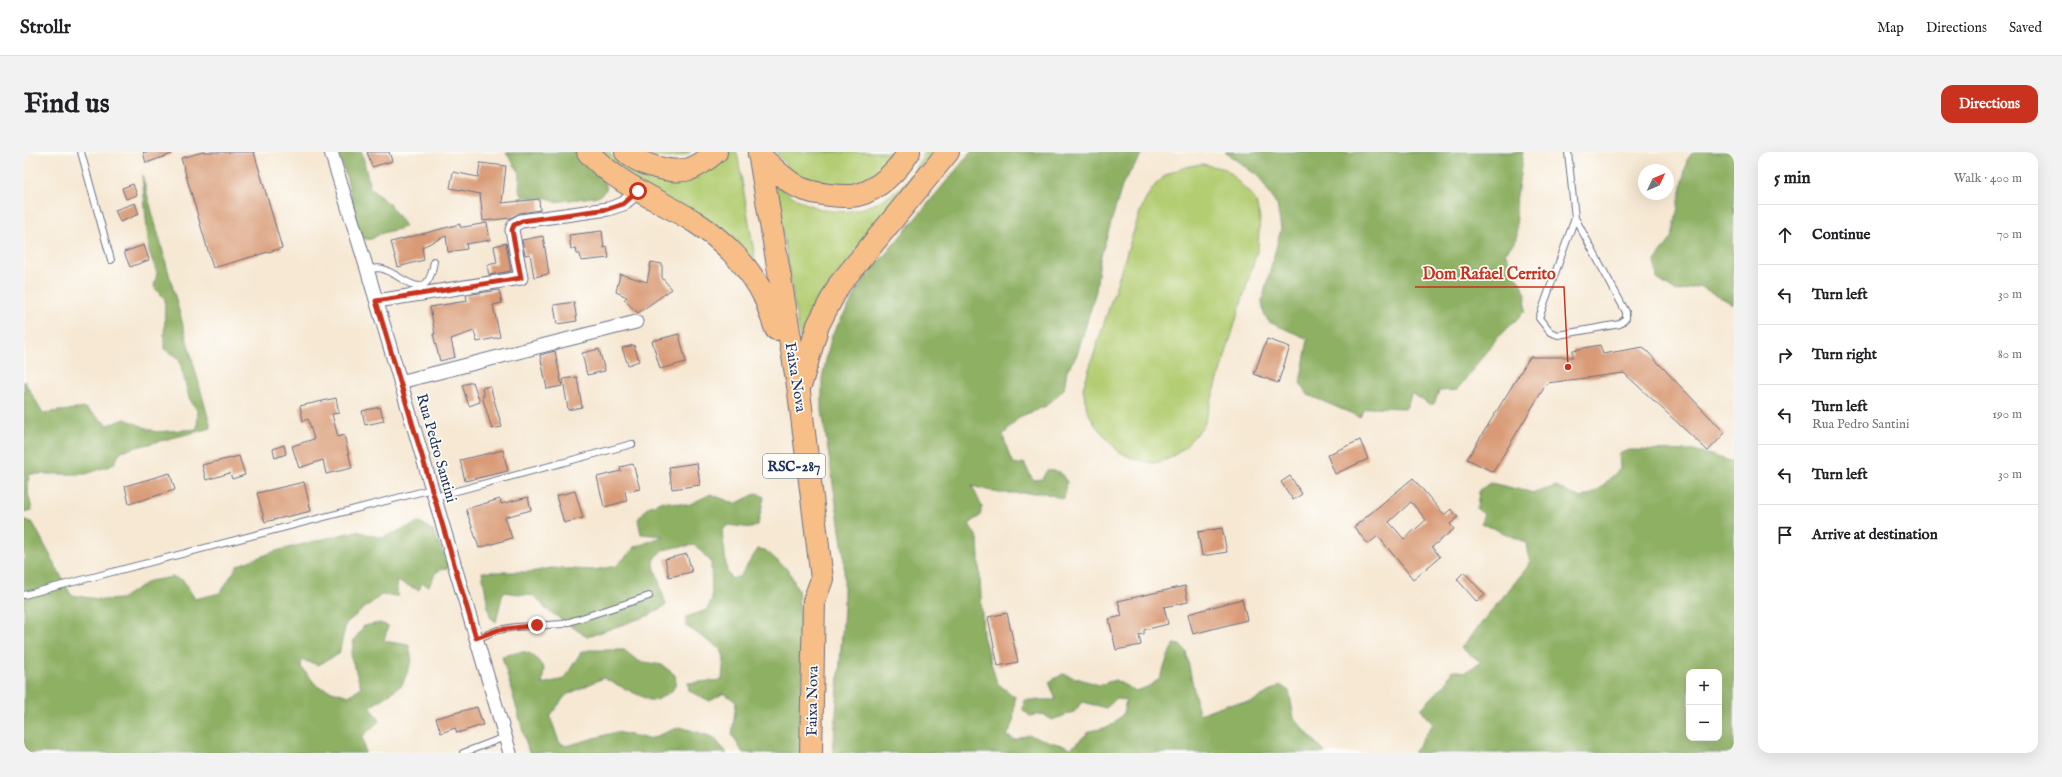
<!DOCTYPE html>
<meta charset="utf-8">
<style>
body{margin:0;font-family:"IM FELL English",serif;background:#f2f2f2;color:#202124}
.controls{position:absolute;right:12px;bottom:12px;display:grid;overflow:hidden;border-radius:8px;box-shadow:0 4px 16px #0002}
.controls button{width:36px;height:36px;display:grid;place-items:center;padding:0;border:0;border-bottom:1px solid #e0e0e0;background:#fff;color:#202124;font:20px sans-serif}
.compass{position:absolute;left:1614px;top:12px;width:36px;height:36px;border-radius:50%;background:#fff;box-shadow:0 4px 16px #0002;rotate:46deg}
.stop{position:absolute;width:12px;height:12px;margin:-9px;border:3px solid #c8321e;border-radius:50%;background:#fff}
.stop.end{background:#c8321e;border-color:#fff;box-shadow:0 1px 4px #0008}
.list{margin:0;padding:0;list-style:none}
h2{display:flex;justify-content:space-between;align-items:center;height:52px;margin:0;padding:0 16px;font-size:17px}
h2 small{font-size:13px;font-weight:400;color:#757577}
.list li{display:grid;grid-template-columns:26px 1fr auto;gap:12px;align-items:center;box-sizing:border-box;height:60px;padding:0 16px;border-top:1px solid #e0e0e0}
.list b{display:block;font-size:15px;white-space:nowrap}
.list p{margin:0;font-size:13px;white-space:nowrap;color:#757577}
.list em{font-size:13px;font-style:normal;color:#757577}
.icon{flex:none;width:22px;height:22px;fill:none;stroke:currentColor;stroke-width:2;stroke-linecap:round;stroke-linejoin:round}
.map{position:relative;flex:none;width:1710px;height:601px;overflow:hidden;border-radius:12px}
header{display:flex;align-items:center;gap:24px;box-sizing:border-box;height:56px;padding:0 20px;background:#fff;border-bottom:1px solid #e0e0e0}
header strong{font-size:19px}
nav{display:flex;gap:22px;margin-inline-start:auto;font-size:14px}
.intro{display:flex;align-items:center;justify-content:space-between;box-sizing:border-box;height:96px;padding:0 24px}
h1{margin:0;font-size:28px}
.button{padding:10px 18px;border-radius:12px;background:#c8321e;color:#fff;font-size:14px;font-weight:700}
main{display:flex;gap:24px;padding:0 24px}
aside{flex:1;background:#fff;border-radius:12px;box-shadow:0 4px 16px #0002}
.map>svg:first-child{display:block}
.green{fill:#b3cd72;stroke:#677e68}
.forest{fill:#8eb064;stroke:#547061;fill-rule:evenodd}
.building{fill:#d99b77;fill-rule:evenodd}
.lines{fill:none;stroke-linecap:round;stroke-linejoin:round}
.lane-casing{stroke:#687087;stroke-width:8}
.street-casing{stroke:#687087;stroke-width:15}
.highway-casing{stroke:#687087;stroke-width:24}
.lane{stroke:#fff;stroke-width:6}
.street{stroke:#fff;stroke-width:13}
.highway{stroke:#f7be87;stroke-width:22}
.route{stroke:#c8321e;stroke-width:5}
.labels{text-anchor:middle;stroke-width:3.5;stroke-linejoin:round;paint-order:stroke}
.shield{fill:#fdfcf7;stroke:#5f6c8c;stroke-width:1}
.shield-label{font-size:14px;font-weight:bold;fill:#1b2f5e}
.street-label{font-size:15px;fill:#1b2f5e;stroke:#fdfcf7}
.leader{fill:none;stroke:#c8321e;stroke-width:1.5}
.callout-dot{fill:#c8321e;stroke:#fdfcf7;stroke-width:1.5}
.callout-label{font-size:16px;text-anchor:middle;font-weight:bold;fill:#c8321e;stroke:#fdfcf7;stroke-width:3.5;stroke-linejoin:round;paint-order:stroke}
</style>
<header>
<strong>Strollr</strong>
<nav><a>Map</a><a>Directions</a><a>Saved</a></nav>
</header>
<div class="intro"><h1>Find us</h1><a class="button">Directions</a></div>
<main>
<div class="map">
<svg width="1710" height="601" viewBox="0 0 1710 601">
<rect width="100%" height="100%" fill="#fdfcf7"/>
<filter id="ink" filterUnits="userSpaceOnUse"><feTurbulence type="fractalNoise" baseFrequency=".025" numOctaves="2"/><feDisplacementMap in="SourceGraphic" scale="8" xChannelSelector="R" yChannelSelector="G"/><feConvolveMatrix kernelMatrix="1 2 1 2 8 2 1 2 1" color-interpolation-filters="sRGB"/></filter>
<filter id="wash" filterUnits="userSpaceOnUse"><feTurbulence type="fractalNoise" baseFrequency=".012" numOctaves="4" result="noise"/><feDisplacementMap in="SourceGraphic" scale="16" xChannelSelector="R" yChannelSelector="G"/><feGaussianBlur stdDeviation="0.9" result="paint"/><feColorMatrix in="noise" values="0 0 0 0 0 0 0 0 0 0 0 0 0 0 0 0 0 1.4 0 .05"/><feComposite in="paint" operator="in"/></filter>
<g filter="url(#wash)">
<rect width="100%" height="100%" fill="#f6e8d3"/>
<path class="green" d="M 574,0 L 584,0 L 603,18 L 635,29 L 653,28 L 688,15 L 706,0 L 713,0 L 734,124 Z
M 622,0 L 667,0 C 653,7 636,8 622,0 Z
M 752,0 L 876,0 L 848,32 L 821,37 L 784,27 L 767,20 Z
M 900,0 L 908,0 L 797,144 L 776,187 L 751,31 C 788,64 831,70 872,39 C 883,30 896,14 900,0 Z
M 1178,12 L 1202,17 L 1231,47 L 1236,66 L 1234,96 L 1180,273 L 1159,297 L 1144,307 L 1129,311 L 1110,307 L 1094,299 L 1071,273 L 1063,258 L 1059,236 L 1116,60 C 1130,27 1143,17 1178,12 Z"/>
<path class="forest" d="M 314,0 L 338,0 L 346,36 L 366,53 L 381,74 C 373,79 367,78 359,81 C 348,84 350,91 336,85 L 323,27 Z
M 556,0 L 574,19 L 583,36 L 576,44 L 531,50 L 524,46 L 499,45 L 495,38 L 496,21 L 482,1 Z
M 947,0 L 1124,0 L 1118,2 L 1099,31 L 1076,107 L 1072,139 L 1053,203 L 1043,218 L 1040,237 L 1022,254 L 995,265 L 979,283 L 986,306 L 991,313 L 1000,311 L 1009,328 L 1018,327 L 1023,318 L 1036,320 L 1043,330 L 1040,347 L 1020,341 L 975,341 L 948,334 L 958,355 L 956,364 L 945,372 L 954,387 L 959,484 L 973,531 L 991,545 L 989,572 L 983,584 L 991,588 L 1004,583 L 1047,596 L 1066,579 L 1085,575 L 1099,562 L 1102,548 L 1092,547 L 1082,556 L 1058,550 L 1050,560 L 1028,568 L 1019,562 L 1006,564 L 999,558 L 1000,548 L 1032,548 L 1025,530 L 1039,522 L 1075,533 L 1091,528 L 1112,539 C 1145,529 1135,518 1150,492 L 1156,493 L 1162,500 L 1175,562 L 1203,552 L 1228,550 L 1256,533 L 1265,539 L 1270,566 L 1301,601 L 809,601 L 820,456 L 820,405 L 798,258 L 798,226 L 803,203 L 808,183 L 839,129 Z
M 1201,0 L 1499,0 L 1492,51 L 1493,87 L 1481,101 L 1502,142 L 1501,159 L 1468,192 L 1433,238 L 1415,239 L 1410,252 L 1404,252 L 1388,241 L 1382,256 L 1349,255 L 1341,257 L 1336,265 L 1284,243 L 1276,231 L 1284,187 L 1245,170 L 1240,162 L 1238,149 L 1257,77 L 1253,53 L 1235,25 Z
M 1669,0 L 1710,0 L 1709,152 L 1675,134 L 1653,140 L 1633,127 L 1631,109 L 1648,86 L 1663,8 Z
M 118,23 L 187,276 L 97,299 L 89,313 L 62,322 L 5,322 L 4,341 L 8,358 L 0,360 L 0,229 L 19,261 L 61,256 L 84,273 L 101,267 L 132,280 L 173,277 L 174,260 L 165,246 L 155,206 L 140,197 L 141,147 L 130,135 L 133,121 L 125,99 Z
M 1604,298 L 1673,299 L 1710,310 L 1710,601 L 1389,601 L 1409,572 L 1397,557 L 1422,531 L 1428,518 L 1441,520 L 1457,510 L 1437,496 L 1506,412 L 1503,391 L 1457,371 L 1460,362 L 1453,357 L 1455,338 L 1467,331 L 1510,341 L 1533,334 L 1544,341 L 1558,346 L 1574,338 L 1596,317 L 1595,302 ZM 1665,520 L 1695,520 L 1695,586 L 1665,586 Z
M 733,341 L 740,345 L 734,372 L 728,376 L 704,373 L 698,379 L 703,420 L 708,427 L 716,424 L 734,397 L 741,398 L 765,419 L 774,438 L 780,510 L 777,545 L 778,601 L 719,601 L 708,583 L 712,550 L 700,541 L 686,549 L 665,539 L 664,531 L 698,528 L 700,504 L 696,497 L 662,474 L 662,465 L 683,458 L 688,446 L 687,410 L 671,393 C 657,395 634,394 629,410 L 642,453 L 626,463 L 563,485 L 522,457 L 511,444 L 479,440 L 472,470 L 466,465 L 458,420 L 507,420 L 527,416 L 570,418 L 592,414 L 611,395 L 640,384 L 617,382 L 614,367 L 624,355 L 639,349 L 664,353 L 687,342 L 711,352 Z
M 0,367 L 9,371 L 47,443 L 80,448 L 97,447 L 125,429 L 149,425 L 159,428 L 171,447 L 196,441 L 214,413 L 252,399 L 332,379 L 358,386 L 396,370 L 409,379 L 426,415 L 412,420 L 405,434 L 398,431 L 395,438 L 372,429 L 374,444 L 357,443 L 322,471 L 315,502 L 294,513 L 278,508 L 277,515 L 294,535 L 325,544 L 337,535 L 327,505 L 330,488 L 340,474 L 356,471 L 364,474 L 360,489 L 385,493 L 388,509 L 378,533 L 346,555 L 356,568 L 339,584 L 341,601 L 0,601 Z
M 565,498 L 600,498 L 614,509 L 638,513 L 651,523 L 652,531 L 648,539 L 633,548 L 625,548 L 579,526 L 542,543 L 526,564 L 535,590 L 542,594 L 592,580 L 625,587 L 656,575 L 689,585 L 703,601 L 505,601 L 478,504 C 502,499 504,495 520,516 L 518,532 L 540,527 L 557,500 Z"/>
<g id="blocks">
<path class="building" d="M 119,0 L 148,0 L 148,2 L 122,11 Z
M 179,0 L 230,0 L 258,96 L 189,116 L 157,6 Z
M 343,0 L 365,0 L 368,9 L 348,15 Z
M 456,11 L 482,14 L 478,51 L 515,47 L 516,58 L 496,61 L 486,66 L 459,69 L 456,42 L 426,36 L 429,20 L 454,25 Z
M 109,32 L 113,43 L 102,47 L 98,36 Z
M 111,51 L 115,62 L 96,70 L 91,58 Z
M 463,71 L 466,88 L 442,92 L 443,97 L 424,100 L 422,84 L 398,95 L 400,108 L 374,115 L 367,90 L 436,72 L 436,75 L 440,75 Z
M 578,79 L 580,96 L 583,95 L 585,106 L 557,109 L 556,102 L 553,102 L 552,96 L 547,97 L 545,83 Z
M 519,84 L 525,122 L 510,125 L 506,102 L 501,103 L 498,88 Z
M 482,91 L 487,119 L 465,123 L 463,113 L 473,111 L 470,94 Z
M 120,93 L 125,108 L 106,115 L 100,100 Z
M 627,110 L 638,112 L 638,126 L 648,137 L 614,161 L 600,148 L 603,145 L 592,140 L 596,122 L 623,130 Z
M 475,138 L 478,151 L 469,153 L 476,185 L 453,190 L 450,179 L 427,187 L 431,205 L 416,209 L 409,182 L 411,182 L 406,155 L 443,149 L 442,143 Z
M 550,150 L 553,169 L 533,172 L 530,153 Z
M 655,182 L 662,210 L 636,217 L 628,189 Z
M 1243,187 L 1266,195 L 1254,231 L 1230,222 Z
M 610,193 L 615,209 L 604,213 L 598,196 Z
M 1576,193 L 1579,202 L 1619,195 L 1701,281 L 1684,299 L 1600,221 L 1523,231 L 1469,320 L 1443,307 L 1506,205 L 1549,205 L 1549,198 Z
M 575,197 L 581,219 L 563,223 L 558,201 Z
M 531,199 L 538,234 L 523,237 L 516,203 Z
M 553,225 L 558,255 L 544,258 L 539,227 Z
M 449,230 L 456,250 L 445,254 L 438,233 Z
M 466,234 L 478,275 L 468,277 L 458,244 L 460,244 L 458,236 Z
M 312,246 L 315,261 L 308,262 L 314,285 L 320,283 L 328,316 L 302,322 L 299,308 L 275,316 L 268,294 L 290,287 L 284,267 L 279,269 L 276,254 Z
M 356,255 L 360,269 L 341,273 L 338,259 Z
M 1336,288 L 1344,307 L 1311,322 L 1303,303 Z
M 260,293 L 262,302 L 251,306 L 249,297 Z
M 479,298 L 484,319 L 441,329 L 436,308 Z
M 215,304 L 221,323 L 208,327 L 206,321 L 182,328 L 178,313 Z
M 673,311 L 676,333 L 648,337 L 645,315 Z
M 609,312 L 616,337 L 601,340 L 603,349 L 580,355 L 573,325 L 597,319 L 596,315 Z
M 146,321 L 151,338 L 105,352 L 101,334 Z
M 1266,324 L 1278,342 L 1269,348 L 1257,330 Z
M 1389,326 L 1420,363 L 1427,357 L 1434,365 L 1426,372 L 1430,377 L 1408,395 L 1416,405 L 1389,427 L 1354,384 L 1344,392 L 1330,375 ZM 1387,350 L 1402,368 L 1380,387 L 1365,370 Z
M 280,330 L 287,359 L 241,370 L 233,341 Z
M 551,339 L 559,366 L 540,371 L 532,344 Z
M 504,345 L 507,358 L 481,365 L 488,386 L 455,396 L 442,357 L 476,347 L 477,352 Z
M 1198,376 L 1203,400 L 1178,404 L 1174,380 Z
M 663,402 L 668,420 L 645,425 L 641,407 Z
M 1440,420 L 1461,443 L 1453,450 L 1433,427 Z
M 1161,434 L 1164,450 L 1140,455 L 1144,472 L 1120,478 L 1120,482 L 1115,483 L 1117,493 L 1092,498 L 1085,467 L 1098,464 L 1094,449 Z
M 1218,447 L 1223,468 L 1169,482 L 1164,462 Z
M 983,461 L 994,510 L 974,514 L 964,465 Z
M 453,555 L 459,573 L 433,581 L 431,576 L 417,581 L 412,566 Z"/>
</g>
</g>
<g filter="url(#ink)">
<use href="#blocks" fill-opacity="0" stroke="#687087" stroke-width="1"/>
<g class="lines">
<g class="lane-casing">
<path id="lane" d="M 57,0 L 87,108
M 1544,0 L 1551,66 L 1602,160 L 1602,166 L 1596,172 L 1534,183 L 1526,180 L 1515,166 L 1551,66
M 343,117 C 348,117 355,115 359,117 C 382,125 403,155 410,109
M 410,345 L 608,292
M 0,443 L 408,337
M 452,487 L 474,478 L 492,475 L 539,472 L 625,444
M 439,601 L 481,585"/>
</g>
<g class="street-casing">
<path id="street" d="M 307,0 L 343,117 L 486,601
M 353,149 L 497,126 L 488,78 L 490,73 L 497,69 L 584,57 L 599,52 L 614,39
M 376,230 L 612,170"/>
</g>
<g class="highway-casing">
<path id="highway" d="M 564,0 C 594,33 634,47 671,70 C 699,88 726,115 741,146 C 745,156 748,167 752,177
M 602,0 C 616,13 647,22 666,17 C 675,14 685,6 692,0
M 735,0 L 775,240 L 798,427 L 790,449 L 787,601
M 735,3 C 748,14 761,29 776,36 C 790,42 819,46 834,43 C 854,38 875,17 885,0
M 777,231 L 794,173 L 815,133 L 924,0"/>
</g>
<use href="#lane" class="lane"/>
<use href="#street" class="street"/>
<use href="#highway" class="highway"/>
</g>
</g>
<g class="lines" filter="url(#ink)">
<path class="route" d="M 513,473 L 474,478 L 452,486 L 352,149 L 497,126 L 488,78 L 490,73 L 498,69 L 584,57 L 599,52 L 614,39"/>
</g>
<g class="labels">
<rect class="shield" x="739" y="302" width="62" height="24" rx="3"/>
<g class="shield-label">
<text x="770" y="319">RSC-287</text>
</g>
<g class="street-label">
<text transform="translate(772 225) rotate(81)" y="5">Faixa Nova</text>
<text transform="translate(413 296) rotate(74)" y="5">Rua Pedro Santini</text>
<text transform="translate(788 549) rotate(-89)" y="5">Faixa Nova</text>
</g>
</g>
<path class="leader" d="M1544 215L1540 135H1391"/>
<circle class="callout-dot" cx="1544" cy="215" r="4"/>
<g class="callout-label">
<text x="1465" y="127">Dom Rafael Cerrito</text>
</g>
</svg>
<div class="controls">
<button>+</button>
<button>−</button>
</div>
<svg class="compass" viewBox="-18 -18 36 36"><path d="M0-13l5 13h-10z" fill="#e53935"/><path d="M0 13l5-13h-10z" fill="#757577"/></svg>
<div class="stop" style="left:614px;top:39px"></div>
<div class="stop end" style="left:513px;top:473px"></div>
</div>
<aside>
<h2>5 min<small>Walk · 400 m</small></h2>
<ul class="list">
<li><svg class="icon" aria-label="ahead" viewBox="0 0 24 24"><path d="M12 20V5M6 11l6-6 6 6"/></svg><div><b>Continue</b></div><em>70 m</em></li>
<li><svg class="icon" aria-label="left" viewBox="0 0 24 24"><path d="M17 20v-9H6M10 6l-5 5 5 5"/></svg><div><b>Turn left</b></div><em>30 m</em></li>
<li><svg class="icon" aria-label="right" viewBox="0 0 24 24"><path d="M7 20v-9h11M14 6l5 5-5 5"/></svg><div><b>Turn right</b></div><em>80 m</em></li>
<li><svg class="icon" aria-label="left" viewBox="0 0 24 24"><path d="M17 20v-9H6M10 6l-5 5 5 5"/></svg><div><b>Turn left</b><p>Rua Pedro Santini</p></div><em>190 m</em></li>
<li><svg class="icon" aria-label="left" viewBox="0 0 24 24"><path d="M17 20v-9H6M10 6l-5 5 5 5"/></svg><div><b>Turn left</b></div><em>30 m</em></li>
<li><svg class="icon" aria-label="arrive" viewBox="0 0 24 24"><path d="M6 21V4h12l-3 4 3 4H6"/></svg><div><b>Arrive at destination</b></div></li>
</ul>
</aside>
</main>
